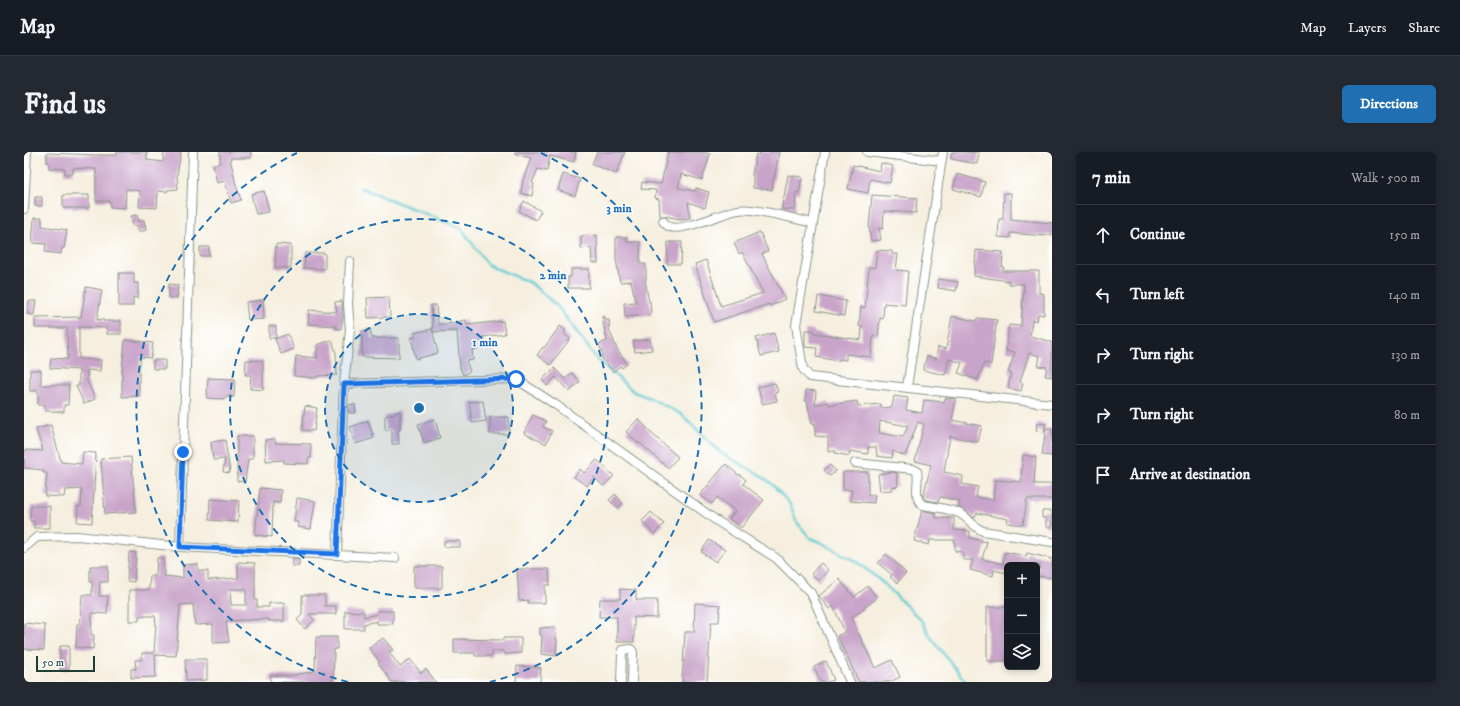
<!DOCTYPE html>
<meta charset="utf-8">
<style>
body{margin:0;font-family:"IM FELL DW Pica",serif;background:#242831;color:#f1f3f6}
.controls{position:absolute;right:12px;bottom:12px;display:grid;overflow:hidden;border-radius:6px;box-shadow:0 2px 6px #0003}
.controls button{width:36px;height:36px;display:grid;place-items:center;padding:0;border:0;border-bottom:1px solid #363941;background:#171b24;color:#f1f3f6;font:20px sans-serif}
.scale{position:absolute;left:12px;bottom:10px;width:59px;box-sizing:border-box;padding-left:4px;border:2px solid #1f3d34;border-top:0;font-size:11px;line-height:14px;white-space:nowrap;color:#1f3d34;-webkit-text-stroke:3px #fff;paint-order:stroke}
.stop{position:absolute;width:12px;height:12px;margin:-9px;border:3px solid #1a73e8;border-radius:50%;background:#fff}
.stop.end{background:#1a73e8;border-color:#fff;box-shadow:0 1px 4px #0008}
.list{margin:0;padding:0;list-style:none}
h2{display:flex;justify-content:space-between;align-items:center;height:52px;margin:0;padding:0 16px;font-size:17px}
h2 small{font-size:13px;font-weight:400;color:#9ea1a6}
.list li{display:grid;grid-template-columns:26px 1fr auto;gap:12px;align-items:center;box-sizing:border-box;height:60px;padding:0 16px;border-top:1px solid #363941}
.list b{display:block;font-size:15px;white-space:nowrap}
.list em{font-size:13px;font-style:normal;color:#9ea1a6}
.icon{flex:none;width:22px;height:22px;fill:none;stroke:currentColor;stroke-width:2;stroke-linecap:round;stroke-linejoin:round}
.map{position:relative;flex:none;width:1028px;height:530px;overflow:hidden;border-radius:6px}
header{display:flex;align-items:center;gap:24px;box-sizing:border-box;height:56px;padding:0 20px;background:#171b24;border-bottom:1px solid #363941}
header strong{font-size:19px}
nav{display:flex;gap:22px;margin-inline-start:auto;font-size:14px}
.intro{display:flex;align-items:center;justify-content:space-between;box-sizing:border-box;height:96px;padding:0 24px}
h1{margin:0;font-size:28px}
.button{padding:10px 18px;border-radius:6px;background:#1f6fb2;color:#fff;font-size:14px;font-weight:700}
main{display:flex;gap:24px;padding:0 24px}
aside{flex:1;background:#171b24;border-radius:6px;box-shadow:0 2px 6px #0003}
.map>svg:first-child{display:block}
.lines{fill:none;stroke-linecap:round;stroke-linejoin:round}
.stream{stroke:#5ccad0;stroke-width:2.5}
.building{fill:#c9a4ca;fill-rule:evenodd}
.minor-casing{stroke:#8a968a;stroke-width:10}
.minor{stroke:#fff;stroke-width:8}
.route{stroke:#1a73e8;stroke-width:5}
.ring{fill:none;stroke:#1f6fb2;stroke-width:2;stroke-dasharray:7 5}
.centre{fill:#1f6fb2;stroke:#fff;stroke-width:2}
.ring-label{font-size:12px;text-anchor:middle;font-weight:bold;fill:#1f6fb2;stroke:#fff;stroke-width:3;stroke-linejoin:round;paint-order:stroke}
</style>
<header>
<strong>Map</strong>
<nav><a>Map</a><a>Layers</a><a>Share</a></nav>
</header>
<div class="intro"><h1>Find us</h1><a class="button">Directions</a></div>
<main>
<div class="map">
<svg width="1028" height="530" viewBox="0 0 1028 530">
<rect width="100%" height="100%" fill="#fff"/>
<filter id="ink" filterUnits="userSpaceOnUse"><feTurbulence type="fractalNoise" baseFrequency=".025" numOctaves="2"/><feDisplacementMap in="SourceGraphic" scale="8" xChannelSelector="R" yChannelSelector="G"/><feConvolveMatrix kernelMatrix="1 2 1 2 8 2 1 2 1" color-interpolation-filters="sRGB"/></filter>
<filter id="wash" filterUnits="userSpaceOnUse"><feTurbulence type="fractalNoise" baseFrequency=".012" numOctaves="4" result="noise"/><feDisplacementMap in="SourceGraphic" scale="16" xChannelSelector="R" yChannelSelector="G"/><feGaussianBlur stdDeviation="0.9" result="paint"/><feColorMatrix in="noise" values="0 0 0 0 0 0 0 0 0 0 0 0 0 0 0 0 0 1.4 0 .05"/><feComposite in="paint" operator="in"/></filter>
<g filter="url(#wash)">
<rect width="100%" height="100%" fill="#f6efdf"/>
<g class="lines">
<path class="stream" d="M 337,36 L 437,76 L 464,113 L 507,131 L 534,155 L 573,207 L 610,240 L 626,246 L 657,262 L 698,302 L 733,321 L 747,331 L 766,352 L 772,369 L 786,386 L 798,391 L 833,410 L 858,430 L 897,468 L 908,487 L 942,530"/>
</g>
<g id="blocks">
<path class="building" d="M 93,0 L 123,0 L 123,8 L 139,10 L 140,0 L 157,0 L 153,23 L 154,37 L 143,38 L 143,40 L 134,39 L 133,56 L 115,55 L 116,39 L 102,37 L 101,56 L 86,55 L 86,49 L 72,49 L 72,17 L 49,16 L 49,22 L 41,22 L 41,17 L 25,16 L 25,10 L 23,10 L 23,1 L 72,3 L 93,3 Z
M 196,0 L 227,0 L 227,6 L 206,6 L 212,33 L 217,48 L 207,51 L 201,29 L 193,31 L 189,13 L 196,11 Z
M 491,0 L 552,0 L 550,10 L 526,4 L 523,19 L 514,17 L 508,31 L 510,32 L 508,44 L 497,41 L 499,28 L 507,6 L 491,2 Z
M 573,0 L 601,0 L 592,22 L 568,12 Z
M 644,0 L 680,0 L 686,2 L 678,28 L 657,22 L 654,36 L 671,39 L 672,36 L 685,40 L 681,56 L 664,50 L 666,66 L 657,67 L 640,64 L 636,64 L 635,47 L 631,46 L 632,38 L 617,37 L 618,30 L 637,32 Z
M 736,0 L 755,0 L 750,27 L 749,27 L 748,38 L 729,36 L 729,23 L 728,23 L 732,2 L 735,3 Z
M 928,0 L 955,0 L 953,12 L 927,7 Z
M 857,11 L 869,14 L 866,31 L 846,27 L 844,41 L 824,37 L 829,13 L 856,19 Z
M 539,22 L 556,27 L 551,44 L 534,38 Z
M 933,22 L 961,30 L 957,45 L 929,37 Z
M 764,23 L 778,25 L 775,41 L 772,40 L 771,58 L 758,57 L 759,45 L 760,45 Z
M 240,39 L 245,60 L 232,62 L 227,42 Z
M 980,41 L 987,41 L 987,67 L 1028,71 L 1028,83 L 1021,83 L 1021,84 L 986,81 L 986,86 L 974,85 L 975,67 L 979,67 Z
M 39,43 L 65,43 L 65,56 L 39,56 Z
M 848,43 L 893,46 L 892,61 L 860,59 L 859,77 L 855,76 L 857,88 L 847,89 L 845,75 Z
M 11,45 L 18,45 L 18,54 L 11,54 Z
M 500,49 L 517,59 L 512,68 L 495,59 Z
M 113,63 L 115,69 L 120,68 L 122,78 L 115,80 L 113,73 L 109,74 L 107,64 Z
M 10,66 L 18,66 L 18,74 L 43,78 L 40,96 L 38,96 L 37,102 L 21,100 L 22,92 L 8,91 Z
M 736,80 L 744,99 L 738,102 L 761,147 L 746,154 L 745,152 L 690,170 L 671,112 L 682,108 L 697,154 L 739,141 L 718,100 L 715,102 L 710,91 Z
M 573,83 L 574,111 L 568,111 L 567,96 L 557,97 L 557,84 Z
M 592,85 L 603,85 L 603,90 L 616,90 L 616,112 L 622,112 L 622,128 L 621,128 L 625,150 L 626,149 L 627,163 L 601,165 L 600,151 L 612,150 L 607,129 L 596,130 L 592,107 Z
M 644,90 L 658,90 L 657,112 L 643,112 Z
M 252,92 L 267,93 L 267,116 L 251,116 Z
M 176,95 L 185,95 L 185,104 L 176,104 Z
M 853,98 L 868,99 L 868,102 L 874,102 L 872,118 L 884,119 L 881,153 L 860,151 L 859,167 L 856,166 L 854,184 L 849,183 L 847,205 L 822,202 L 822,208 L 815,207 L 815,209 L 792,205 L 793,196 L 781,195 L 781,178 L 790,178 L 790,181 L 837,188 L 838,175 L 835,174 L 837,155 L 841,156 L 845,115 L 851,116 Z
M 952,98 L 979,100 L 978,115 L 980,115 L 979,119 L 1015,119 L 1015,141 L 1020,142 L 1020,163 L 1014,162 L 1013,169 L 1008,168 L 1006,184 L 1028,190 L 1028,225 L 1021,224 L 1023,215 L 1014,214 L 1016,204 L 1005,201 L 996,230 L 999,231 L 997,239 L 984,236 L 987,221 L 984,220 L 991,200 L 982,199 L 985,173 L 997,174 L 1000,132 L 985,132 L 985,129 L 950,124 Z
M 281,101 L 301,101 L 301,117 L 280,116 Z
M 547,117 L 565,117 L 565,136 L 544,136 L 544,125 L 547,125 Z
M 95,121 L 110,121 L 110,131 L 114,131 L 114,146 L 109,145 L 109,154 L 95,154 Z
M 915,127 L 934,130 L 932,139 L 914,136 Z
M 145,132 L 154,133 L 153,146 L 145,146 Z
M 62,135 L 78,138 L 73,168 L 79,167 L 79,169 L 97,169 L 97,182 L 83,182 L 83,176 L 55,175 L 55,207 L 77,208 L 76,219 L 63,218 L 63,229 L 71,247 L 60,252 L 52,234 L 55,234 L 55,218 L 26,216 L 27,206 L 44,207 L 43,176 L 11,176 L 11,166 L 57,165 Z
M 794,144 L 822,149 L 820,164 L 792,159 Z
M 365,145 L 366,165 L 344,166 L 343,146 Z
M 239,148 L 240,167 L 224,168 L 222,150 Z
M 5,149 L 12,149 L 10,163 L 3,162 Z
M 318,149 L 319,165 L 317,177 L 311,176 L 312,174 L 284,172 L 285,158 L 313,160 L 311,150 Z
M 407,153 L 412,153 L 414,172 L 424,172 L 442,168 L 443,173 L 479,169 L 481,182 L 459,185 L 461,195 L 448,198 L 449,208 L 442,209 L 446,219 L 439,223 L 436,216 L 433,179 L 409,180 Z
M 580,164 L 582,168 L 585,168 L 586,174 L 584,174 L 592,195 L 603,212 L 598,216 L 596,214 L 589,220 L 577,205 L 579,203 L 575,192 L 583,189 L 578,165 Z
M 928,164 L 952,169 L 953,166 L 973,168 L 967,212 L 960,211 L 954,228 L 934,221 L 938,211 L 925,207 L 921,223 L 899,218 L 903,204 L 912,207 L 914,195 L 922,197 Z
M 245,174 L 252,174 L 252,186 L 245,186 Z
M 536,174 L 542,179 L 540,181 L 546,187 L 526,213 L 513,203 L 519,195 L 520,196 Z
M 346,177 L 348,186 L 375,186 L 375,206 L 338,205 L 338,179 Z
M 408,177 L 414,201 L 392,207 L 387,186 L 392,185 L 390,181 Z
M 750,181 L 755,200 L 737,204 L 732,186 Z
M 264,182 L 270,197 L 257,202 L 251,187 Z
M 626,187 L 628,198 L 611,200 L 609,189 Z
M 101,188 L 129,191 L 127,206 L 117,205 L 115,218 L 115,244 L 98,245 L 98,220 Z
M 308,188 L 312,201 L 313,223 L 293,224 L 293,226 L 270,224 L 272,204 L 294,206 L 292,199 L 295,198 L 293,193 Z
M 129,208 L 141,208 L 141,217 L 129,217 Z
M 222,208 L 239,209 L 239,238 L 226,237 L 227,223 L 221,223 Z
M 530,216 L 541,227 L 548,221 L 556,230 L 545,240 L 532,225 L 523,234 L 518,228 Z
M 6,218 L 17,218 L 17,233 L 45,233 L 44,253 L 40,253 L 40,260 L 21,259 L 21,253 L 14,253 L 14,239 L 6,239 Z
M 184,226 L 211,227 L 210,245 L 201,245 L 201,247 L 183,246 Z
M 751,231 L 754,240 L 751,241 L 753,249 L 738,252 L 734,235 Z
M 782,238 L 792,239 L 791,253 L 804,250 L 805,253 L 833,249 L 834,254 L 857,252 L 857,256 L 868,255 L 870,244 L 884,246 L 882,258 L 898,261 L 900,248 L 920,250 L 921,246 L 932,247 L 928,268 L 958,274 L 954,290 L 926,284 L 920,320 L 939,324 L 938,332 L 954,335 L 952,345 L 969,348 L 971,328 L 997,330 L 999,303 L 1012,305 L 1010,332 L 1028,332 L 1028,347 L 1003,347 L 999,373 L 983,371 L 984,367 L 953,361 L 950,366 L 940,358 L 934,355 L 936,349 L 916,345 L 914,350 L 902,348 L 899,345 L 907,313 L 891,309 L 900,272 L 894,270 L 881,304 L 869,299 L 868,306 L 853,304 L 852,295 L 844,295 L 844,302 L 826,299 L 825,304 L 811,301 L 812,299 L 804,299 L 804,285 L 791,284 L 791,271 L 788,272 L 783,249 L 781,249 ZM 856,269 L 884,274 L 879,285 L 855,281 Z
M 459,249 L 462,269 L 448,271 L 445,250 Z
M 331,252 L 332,261 L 325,261 L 325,253 Z
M 281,254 L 293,256 L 290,279 L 278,278 Z
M 376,259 L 376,278 L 374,278 L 375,292 L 368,292 L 368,278 L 361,278 L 361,264 Z
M 509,263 L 522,269 L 519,275 L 528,279 L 522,292 L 500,281 Z
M 466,265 L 485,265 L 485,282 L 466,282 Z
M 411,267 L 416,286 L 400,291 L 394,272 Z
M 614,267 L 627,280 L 626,280 L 654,305 L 644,316 L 616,291 L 615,292 L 602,280 Z
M 344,269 L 350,286 L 331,292 L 326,275 Z
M 1013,271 L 1022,272 L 1020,280 L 1012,279 Z
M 27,273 L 37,310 L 58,312 L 59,300 L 72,301 L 68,371 L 53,370 L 54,354 L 57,355 L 58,337 L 41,338 L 40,345 L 21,344 L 23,321 L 19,321 L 20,318 L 0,316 L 1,298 L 19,299 L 12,277 Z
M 1022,276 L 1028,277 L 1028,304 L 1018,303 Z
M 213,284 L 229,284 L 229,307 L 224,307 L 221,330 L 213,329 Z
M 251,287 L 251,291 L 287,292 L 287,306 L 284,306 L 284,312 L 260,311 L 260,308 L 242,309 L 241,288 Z
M 201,288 L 204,307 L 206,321 L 199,320 L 201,307 L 189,308 L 187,290 Z
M 107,305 L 112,360 L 81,362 L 77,307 Z
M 573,308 L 590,324 L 579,334 L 570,325 L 563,334 L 550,325 L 556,317 L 560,321 Z
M 702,312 L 714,323 L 715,322 L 722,328 L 719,332 L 740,348 L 717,376 L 705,367 L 711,359 L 693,345 L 688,352 L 676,343 Z
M 806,313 L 812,319 L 806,324 L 800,318 Z
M 819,320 L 844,320 L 844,343 L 851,343 L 850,351 L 826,349 L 828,338 L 819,338 Z
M 869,320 L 873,321 L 874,334 L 867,335 L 868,338 L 856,339 L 854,322 Z
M 236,336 L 257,338 L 256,351 L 249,350 L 248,385 L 231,383 Z
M 591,342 L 599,351 L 594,356 L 585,348 Z
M 273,346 L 291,349 L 287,377 L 274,375 L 275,370 L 270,370 Z
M 186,347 L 215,349 L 214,370 L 185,368 Z
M 7,354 L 26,354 L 26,376 L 10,376 L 10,369 L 6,369 Z
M 898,358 L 912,361 L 912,366 L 930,366 L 930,378 L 946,379 L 946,386 L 963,390 L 958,407 L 979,412 L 981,400 L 1002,404 L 1003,401 L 1028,407 L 1028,426 L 1013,424 L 1016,413 L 983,413 L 983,421 L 970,418 L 969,424 L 946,418 L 949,408 L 939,408 L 939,400 L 931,399 L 931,388 L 906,388 L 905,393 L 890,389 Z
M 1018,359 L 1028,359 L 1028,375 L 1022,375 L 1022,366 L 1018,366 Z
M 627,360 L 640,372 L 630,382 L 618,369 Z
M 685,388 L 701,398 L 692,410 L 677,400 Z
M 420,389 L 436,389 L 436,395 L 420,395 Z
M 105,400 L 112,401 L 110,430 L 103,429 Z
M 862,402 L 882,421 L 873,431 L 866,425 L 868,423 L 854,411 Z
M 133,406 L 139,406 L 140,424 L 159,426 L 159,413 L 174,412 L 174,419 L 184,419 L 184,428 L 214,426 L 214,410 L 231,411 L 231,448 L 233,448 L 233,455 L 245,455 L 245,451 L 260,451 L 260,469 L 245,469 L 245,467 L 202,469 L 205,490 L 189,491 L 189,472 L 171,473 L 169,452 L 156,453 L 152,504 L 131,503 L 132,525 L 107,526 L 107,517 L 112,517 L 111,508 L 118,508 L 118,501 L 130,501 L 132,471 L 131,464 L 115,464 L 115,469 L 105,469 L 105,438 L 125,438 L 126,424 L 131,424 L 132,423 ZM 206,437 L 222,437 L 222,453 L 207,453 Z
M 268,407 L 275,407 L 275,414 L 268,414 Z
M 797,411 L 804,418 L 794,429 L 787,422 Z
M 66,414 L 84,414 L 84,430 L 76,430 L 75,444 L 84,444 L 83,462 L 68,461 L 67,483 L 70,483 L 69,497 L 52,495 L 53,472 L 56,472 L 58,443 L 68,443 L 68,430 L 66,430 Z
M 390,414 L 418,414 L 418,436 L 390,436 Z
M 493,417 L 525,417 L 526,433 L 521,433 L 521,451 L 504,451 L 504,448 L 495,449 Z
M 815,427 L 830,445 L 844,434 L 853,446 L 827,466 L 851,516 L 868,508 L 876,525 L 866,530 L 835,530 L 813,484 L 821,480 L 809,454 L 805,457 L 795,444 Z
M 596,437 L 612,438 L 612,448 L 633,448 L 633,466 L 610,465 L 610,490 L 593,490 L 593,465 L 575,465 L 576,447 L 596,447 Z
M 278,443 L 301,443 L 301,454 L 312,454 L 312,462 L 285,462 L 290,468 L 281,477 L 273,468 L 278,463 Z
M 671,451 L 696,453 L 695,470 L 687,470 L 683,530 L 658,530 L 661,480 L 670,480 Z
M 963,455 L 983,455 L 983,509 L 963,509 Z
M 321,459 L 340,460 L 340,465 L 353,462 L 353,459 L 369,459 L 369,472 L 353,472 L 353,469 L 340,472 L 340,477 L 321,477 Z
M 0,471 L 21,473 L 20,498 L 0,497 Z
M 531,475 L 532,487 L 533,487 L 532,504 L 517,502 L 518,483 L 516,483 L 516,476 Z
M 292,485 L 313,485 L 313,497 L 310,497 L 309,530 L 246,530 L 247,523 L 265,524 L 291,519 Z
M 359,486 L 369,498 L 365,500 L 376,515 L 386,507 L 397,521 L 402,517 L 412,530 L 368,530 L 354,511 L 356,510 L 345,496 Z
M 479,486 L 497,486 L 497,501 L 480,502 L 480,499 L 468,499 L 468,504 L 451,504 L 451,501 L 430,501 L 430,487 L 479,488 Z
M 36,494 L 45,494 L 45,518 L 36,518 Z
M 161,507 L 183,507 L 183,528 L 162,529 Z
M 802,509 L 810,528 L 804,530 L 797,530 L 790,515 Z
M 493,514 L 517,516 L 516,530 L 492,530 Z"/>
</g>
</g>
<g filter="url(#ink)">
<use href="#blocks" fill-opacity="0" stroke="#8a968a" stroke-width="1"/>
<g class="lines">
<g class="minor-casing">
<path id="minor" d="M 801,0 L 772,173 L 779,217 L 786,225 L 1028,252
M 843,0 L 918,9
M 0,57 L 3,0
M 639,69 C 641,71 643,74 646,75 C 660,80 697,61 714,58 C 729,55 771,67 789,71
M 320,232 L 492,227 L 532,253 L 693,369 L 752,406 L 787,441 L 826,530
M 883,235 L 919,0
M 831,311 L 889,317 L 893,319 C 896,330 888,346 899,353 C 910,355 928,357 937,362 C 945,367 951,376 959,379 L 1028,390
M 156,395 L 169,0
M 0,396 L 13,385 L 53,384 L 156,395 L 371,406
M 313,402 L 320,232 L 326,178 L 324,152 L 326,109
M 597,530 L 598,501 L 599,498 L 607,497 L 609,500 L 608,530"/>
</g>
<use href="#minor" class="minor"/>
</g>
</g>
<g class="lines" filter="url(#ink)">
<path class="route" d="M 159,300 L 156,395 L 313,402 L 320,232 L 492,227"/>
</g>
<circle cx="395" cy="256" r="94" fill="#1f6fb2" fill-opacity=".12"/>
<g class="ring">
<circle cx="395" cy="256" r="94"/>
<circle cx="395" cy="256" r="189"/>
<path d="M324 530A283 283 0 0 1 273 1M517 1A283 283 0 0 1 466 530"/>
</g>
<circle cx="395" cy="256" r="6" class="centre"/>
<g class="ring-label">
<text x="595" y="60">3 min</text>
<text x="529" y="127">2 min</text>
<text x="461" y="194">1 min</text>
</g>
</svg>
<div class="controls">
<button>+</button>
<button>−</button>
<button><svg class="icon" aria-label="layers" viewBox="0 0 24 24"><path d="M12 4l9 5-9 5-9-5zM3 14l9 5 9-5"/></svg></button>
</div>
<div class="scale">50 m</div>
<div class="stop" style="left:492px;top:227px"></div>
<div class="stop end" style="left:159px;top:300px"></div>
</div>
<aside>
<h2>7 min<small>Walk · 500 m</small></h2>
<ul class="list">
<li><svg class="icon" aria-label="ahead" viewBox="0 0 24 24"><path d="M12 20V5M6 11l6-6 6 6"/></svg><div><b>Continue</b></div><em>150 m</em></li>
<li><svg class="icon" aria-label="left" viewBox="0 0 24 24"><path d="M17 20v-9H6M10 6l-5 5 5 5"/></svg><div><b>Turn left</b></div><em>140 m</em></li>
<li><svg class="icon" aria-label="right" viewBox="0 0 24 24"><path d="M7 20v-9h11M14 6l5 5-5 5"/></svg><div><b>Turn right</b></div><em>130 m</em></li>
<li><svg class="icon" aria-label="right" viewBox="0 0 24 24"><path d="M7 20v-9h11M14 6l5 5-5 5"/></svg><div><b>Turn right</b></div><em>80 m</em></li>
<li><svg class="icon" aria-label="arrive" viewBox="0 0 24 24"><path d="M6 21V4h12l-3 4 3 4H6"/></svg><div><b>Arrive at destination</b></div></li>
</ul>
</aside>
</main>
